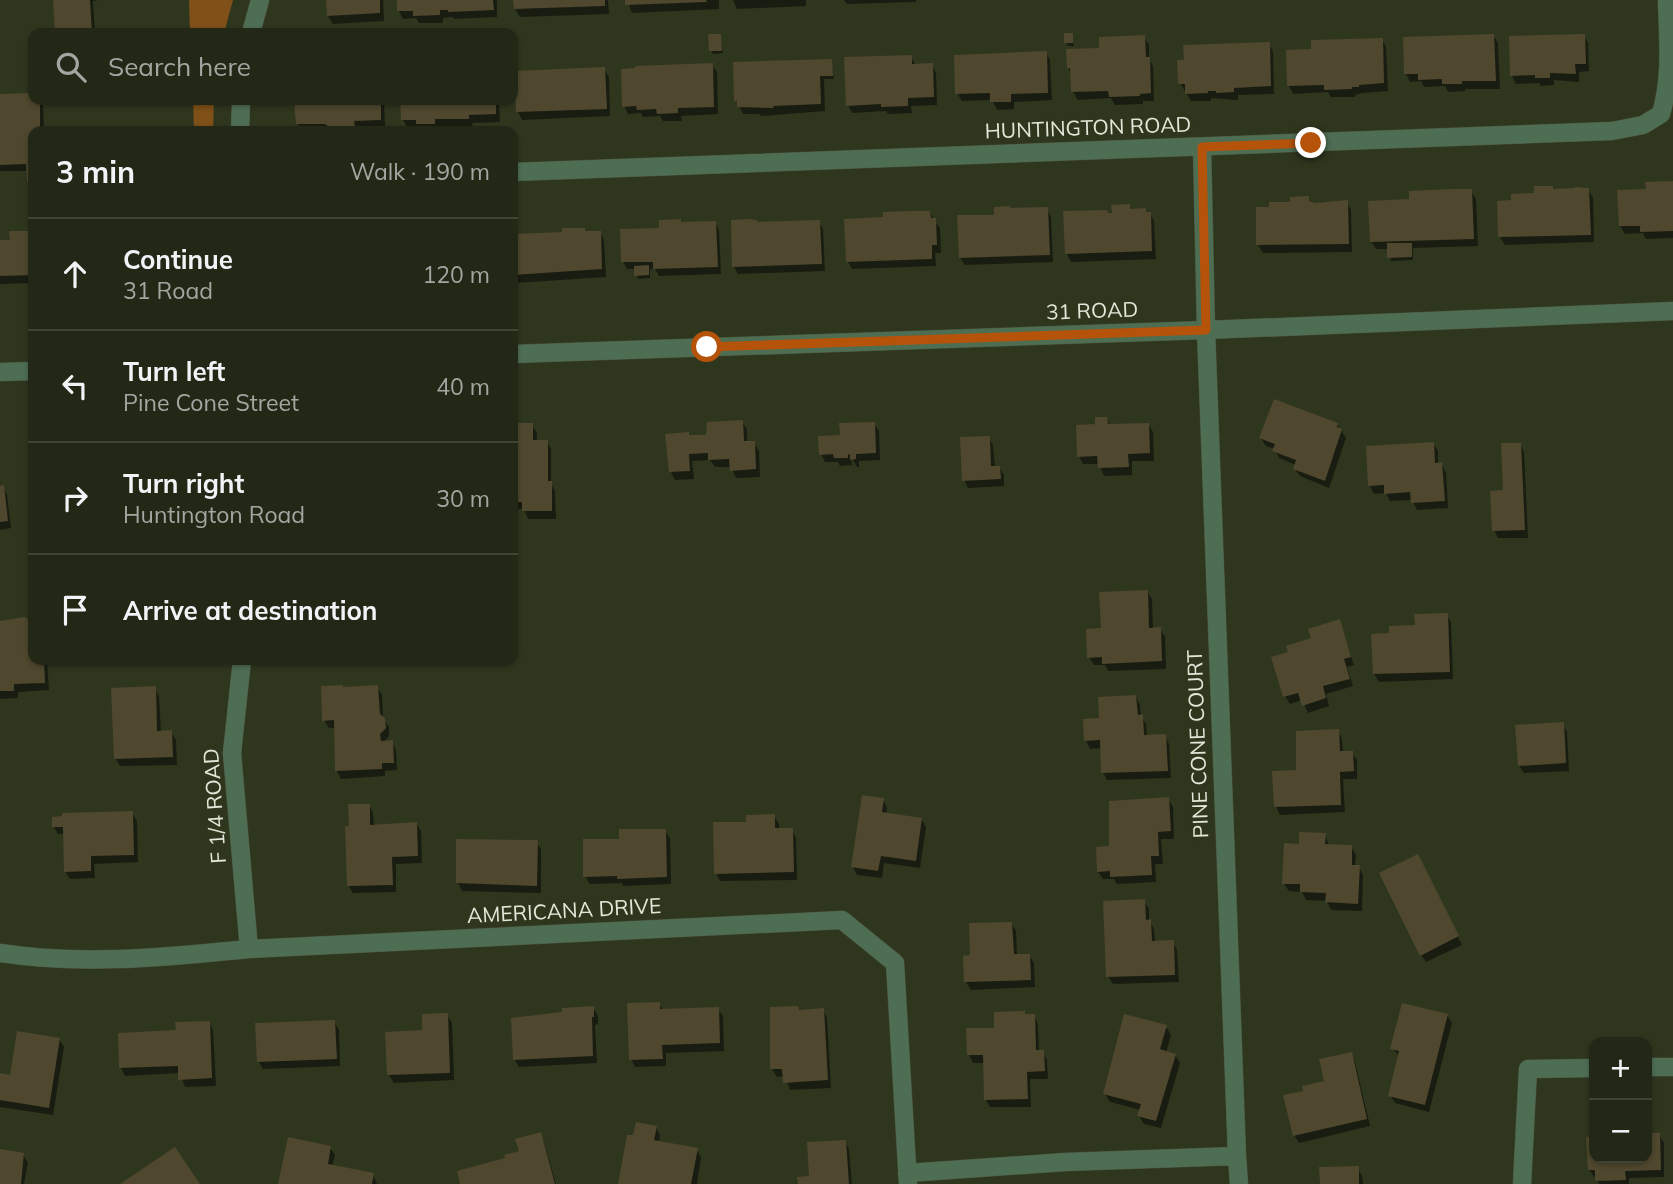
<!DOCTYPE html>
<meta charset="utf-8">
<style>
body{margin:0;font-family:Mulish,sans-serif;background:#2f3423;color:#f1f3f6}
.controls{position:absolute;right:21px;bottom:21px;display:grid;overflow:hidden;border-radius:14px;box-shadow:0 2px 5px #0004}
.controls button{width:63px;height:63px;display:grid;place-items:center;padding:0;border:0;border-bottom:2px solid #404435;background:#232816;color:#f1f3f6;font:35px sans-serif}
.stop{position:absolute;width:21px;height:21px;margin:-16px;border:5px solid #b45309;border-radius:50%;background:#fff}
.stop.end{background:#b45309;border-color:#fff;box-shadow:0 2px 7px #0008}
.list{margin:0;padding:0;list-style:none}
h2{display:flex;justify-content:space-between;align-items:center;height:91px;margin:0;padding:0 28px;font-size:30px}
h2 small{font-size:23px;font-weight:400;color:#a3a6a1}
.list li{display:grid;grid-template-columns:46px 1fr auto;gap:21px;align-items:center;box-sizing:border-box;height:112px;padding:0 28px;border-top:2px solid #404435}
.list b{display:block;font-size:26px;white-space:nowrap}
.list p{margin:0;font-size:23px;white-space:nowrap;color:#a3a6a1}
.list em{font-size:23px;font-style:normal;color:#a3a6a1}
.icon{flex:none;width:38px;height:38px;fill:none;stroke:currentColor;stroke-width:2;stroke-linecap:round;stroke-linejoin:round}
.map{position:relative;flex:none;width:1673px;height:1184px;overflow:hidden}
.search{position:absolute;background:#232816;box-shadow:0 2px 5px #0004;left:28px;top:28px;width:490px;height:77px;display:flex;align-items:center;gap:18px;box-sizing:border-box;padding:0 24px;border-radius:14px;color:#a3a6a1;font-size:26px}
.panel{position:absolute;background:#232816;box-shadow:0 2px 5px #0004;left:28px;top:126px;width:490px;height:539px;border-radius:14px}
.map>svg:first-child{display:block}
.green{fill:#7f5018}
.shadow{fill:#0007}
.building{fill:#4f482e}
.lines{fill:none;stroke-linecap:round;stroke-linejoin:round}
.minor-casing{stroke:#4c523c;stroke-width:19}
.tertiary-casing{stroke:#4c523c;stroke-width:19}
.minor{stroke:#4e6e54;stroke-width:18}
.tertiary{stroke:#4e6e54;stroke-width:18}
.route{stroke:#b45309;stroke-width:9}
.labels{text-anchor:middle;stroke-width:7;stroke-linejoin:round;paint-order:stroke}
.street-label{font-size:21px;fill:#e2e7d8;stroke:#2f361e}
</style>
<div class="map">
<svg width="1673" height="1184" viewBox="0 0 1673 1184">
<rect width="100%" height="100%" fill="#2f361e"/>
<path class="green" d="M 189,0 L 233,0 L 224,33 L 190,33 Z
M 193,100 L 214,100 L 213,131 L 194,131 Z"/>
<path class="shadow" d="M 55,0 L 99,0 L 93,1 L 95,33 L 57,33 Z
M 328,0 L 383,0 L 384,21 L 333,24 L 328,16 Z
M 398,0 L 497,0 L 497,17 L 454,19 L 453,17 L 443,18 L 443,23 L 419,23 L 416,18 L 403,19 L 399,11 Z
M 515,0 L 608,0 L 609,14 L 520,17 L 515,9 Z
M 627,0 L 719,0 L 719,9 L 632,13 Z
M 733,0 L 806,0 L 806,6 L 737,9 Z
M 844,0 L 916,0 L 916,2 L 847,4 Z
M 1072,35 L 1074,46 L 1068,46 L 1066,42 Z
M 1493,35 L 1498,43 L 1500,89 L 1465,89 L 1465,91 L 1448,92 L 1445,86 L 1424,87 L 1421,81 L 1410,82 L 1406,74 Z
M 720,36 L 723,53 L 713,54 L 711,50 Z
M 1584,36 L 1588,43 L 1589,71 L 1579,72 L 1579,82 L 1554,80 L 1554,85 L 1541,86 L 1539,83 L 1516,84 L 1512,76 Z
M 1144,37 L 1149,45 L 1149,59 L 1153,66 L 1154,101 L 1143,101 L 1143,104 L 1115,105 L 1111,98 L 1078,100 L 1073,92 L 1072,75 L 1068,68 L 1101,50 Z
M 1382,39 L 1386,47 L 1388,91 L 1362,93 L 1355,95 L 1355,97 L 1331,97 L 1328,92 L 1293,94 L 1289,86 L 1313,50 Z
M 1269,44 L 1273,52 L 1274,94 L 1238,95 L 1238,100 L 1211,98 L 1211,101 L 1191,101 L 1180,83 Z
M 1046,53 L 1050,60 L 1052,100 L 1014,102 L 1014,109 L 997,110 L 992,100 L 962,101 L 957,93 Z
M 911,57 L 916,66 L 932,65 L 936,73 L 937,105 L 911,106 L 912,113 L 888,114 L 886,111 L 852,113 L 848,105 Z
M 831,61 L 834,79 L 824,79 L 825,111 L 761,116 L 759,114 L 743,114 L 739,106 L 736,101 Z
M 712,65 L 717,72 L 718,114 L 681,116 L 682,121 L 663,121 L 660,116 L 643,117 L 641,113 L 628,114 L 624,106 Z
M 604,69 L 609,77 L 610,116 L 522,120 L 518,112 Z
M 33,95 L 33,100 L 41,100 L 43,103 L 44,131 L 33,131 L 33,189 L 28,181 L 28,171 L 0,171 L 2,96 Z
M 296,100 L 384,100 L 385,127 L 358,128 L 358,131 L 302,131 L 297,123 Z
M 402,100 L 499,100 L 500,122 L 472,123 L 473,127 L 439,126 L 439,131 L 422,131 L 420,127 L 407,127 L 403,120 Z
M 1673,183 L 1673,238 L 1646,239 L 1643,233 L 1625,234 L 1620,226 L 1648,191 Z
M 1588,189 L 1593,198 L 1594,242 L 1505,245 L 1500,237 L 1554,191 Z
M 1471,191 L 1476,199 L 1478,246 L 1413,248 L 1413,260 L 1391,261 L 1389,249 L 1376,249 L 1371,241 L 1411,200 Z
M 1308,198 L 1311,203 L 1347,202 L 1351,210 L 1352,252 L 1263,253 L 1258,245 L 1257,209 L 1292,204 Z
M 1129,206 L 1131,211 L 1150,213 L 1154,221 L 1156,259 L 1071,262 L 1067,254 L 1108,214 L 1114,214 Z
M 1047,209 L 1051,217 L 1053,262 L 965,265 L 960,258 L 996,217 Z
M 929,212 L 940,228 L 941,253 L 935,253 L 936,266 L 852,269 L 848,262 L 885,219 Z
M 660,222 L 715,222 L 719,230 L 721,274 L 659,276 L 655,269 L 650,269 L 650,278 L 638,279 L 635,269 L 627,269 L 623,261 L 661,230 Z
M 819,222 L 823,229 L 825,271 L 738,274 L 734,267 Z
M 584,229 L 586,233 L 600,232 L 604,240 L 606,277 L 516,283 L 513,277 L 513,236 L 564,234 Z
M 28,233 L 33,241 L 33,283 L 0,284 L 0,242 L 11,241 Z
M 1106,418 L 1110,425 L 1148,424 L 1153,432 L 1154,461 L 1132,461 L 1132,475 L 1104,476 L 1099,464 L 1083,464 L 1079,456 L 1097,426 Z
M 742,422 L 747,429 L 747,443 L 754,443 L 759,451 L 760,477 L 736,478 L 731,467 L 715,467 L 710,460 L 692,461 L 694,479 L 675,480 L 671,472 L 690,437 L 708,436 Z
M 874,424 L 879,431 L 880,460 L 859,461 L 859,467 L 857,467 L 851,457 L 852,465 L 840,466 L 838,462 L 825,462 L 821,454 L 842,436 Z
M 1337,424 L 1346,438 L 1329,488 L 1300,476 L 1295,469 L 1296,465 L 1279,458 L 1275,449 L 1266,446 L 1261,438 Z
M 513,425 L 532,425 L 537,433 L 537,442 L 547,441 L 551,449 L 551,484 L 555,491 L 556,519 L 528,519 L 524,509 L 513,509 Z
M 989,438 L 993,445 L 995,467 L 999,467 L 1004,475 L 1004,486 L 968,488 L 964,480 Z
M 1433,443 L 1438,451 L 1438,464 L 1441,464 L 1446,472 L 1448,508 L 1417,510 L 1412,500 L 1390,501 L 1386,493 L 1374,494 L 1370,486 Z
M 1520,444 L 1524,452 L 1528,538 L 1498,538 L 1494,530 Z
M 0,487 L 3,487 L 7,495 L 11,528 L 0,530 Z
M 1147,591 L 1152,599 L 1153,629 L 1160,629 L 1165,637 L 1166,669 L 1108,671 L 1105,665 L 1094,665 L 1089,657 L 1102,630 Z
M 1447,615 L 1451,622 L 1453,679 L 1379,682 L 1374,674 L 1391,635 Z
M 33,619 L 33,660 L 47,660 L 49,690 L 18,692 L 18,698 L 0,699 L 0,622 Z
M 1339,622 L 1354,665 L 1347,667 L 1353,686 L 1326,694 L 1329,706 L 1308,713 L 1302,700 L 1290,704 L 1285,696 L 1291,653 Z
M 377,687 L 382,695 L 383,718 L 389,727 L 389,736 L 384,742 L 392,742 L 396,750 L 397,770 L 385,771 L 385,776 L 341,779 L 337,771 L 336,728 L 329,728 L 324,720 Z
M 155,688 L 159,696 L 161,732 L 171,732 L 176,740 L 177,765 L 120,766 L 115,758 Z
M 1136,697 L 1140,705 L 1141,716 L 1146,724 L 1147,737 L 1165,736 L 1169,744 L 1171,778 L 1107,780 L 1103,772 L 1102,748 L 1090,749 L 1086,741 L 1101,720 Z
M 1563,724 L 1567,732 L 1569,771 L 1524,773 L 1519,766 Z
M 1338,731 L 1342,739 L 1343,753 L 1352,753 L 1357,760 L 1357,779 L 1343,779 L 1345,812 L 1280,815 L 1276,807 Z
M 1168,799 L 1173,807 L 1174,839 L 1161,839 L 1163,864 L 1155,864 L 1156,882 L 1117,884 L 1114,879 L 1103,879 L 1098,872 L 1111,847 Z
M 883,800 L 887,808 L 886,814 L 921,819 L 926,827 L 920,868 L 884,863 L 882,878 L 857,875 L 853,867 Z
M 369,805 L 373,813 L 374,826 L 416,823 L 421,831 L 422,863 L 396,864 L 396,892 L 353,893 L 348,885 L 351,828 Z
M 132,813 L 137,821 L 138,862 L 94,864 L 95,878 L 70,879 L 65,871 L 65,834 L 58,834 L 54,827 Z
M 774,816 L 779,824 L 779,830 L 792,830 L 796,838 L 797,880 L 720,881 L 716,873 L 748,823 Z
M 665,830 L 670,838 L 671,884 L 623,886 L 622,883 L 590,884 L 585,876 L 621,841 Z
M 1325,834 L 1329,846 L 1351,847 L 1356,855 L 1355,867 L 1359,867 L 1363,875 L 1362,911 L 1331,910 L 1327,901 L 1306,900 L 1302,892 L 1289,891 L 1284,884 L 1300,846 Z
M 536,842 L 541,849 L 541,893 L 462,891 L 458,883 Z
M 1422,864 L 1462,945 L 1426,962 L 1421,955 Z
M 1144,901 L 1149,909 L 1149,920 L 1154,929 L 1155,943 L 1173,942 L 1177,950 L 1179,982 L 1113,984 L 1108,976 Z
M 1011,923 L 1016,931 L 1017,956 L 1029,955 L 1034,963 L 1035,987 L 971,990 L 966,982 L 972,957 Z
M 659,1004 L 663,1010 L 718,1009 L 723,1016 L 724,1051 L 666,1053 L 666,1066 L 635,1067 L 631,1059 Z
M 593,1008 L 598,1016 L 598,1024 L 595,1025 L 597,1063 L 519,1067 L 514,1059 Z
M 771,1009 L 800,1012 L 823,1010 L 827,1018 L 831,1088 L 790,1090 L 785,1076 L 777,1077 L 772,1069 Z
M 447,1015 L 452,1023 L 454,1080 L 394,1083 L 389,1075 L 424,1032 Z
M 1447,1015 L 1452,1023 L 1429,1112 L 1395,1103 L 1390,1095 L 1400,1057 L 1392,1048 Z
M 1026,1016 L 1034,1016 L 1038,1024 L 1039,1052 L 1043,1052 L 1047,1060 L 1048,1079 L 1030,1079 L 1031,1107 L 990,1107 L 986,1100 L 985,1063 L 973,1063 L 969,1055 L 996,1029 Z
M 209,1022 L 213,1030 L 216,1086 L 185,1087 L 180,1073 L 125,1076 L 121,1068 L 177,1032 Z
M 334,1022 L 339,1030 L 340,1066 L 263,1069 L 259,1062 Z
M 1166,1027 L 1171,1035 L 1166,1053 L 1175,1055 L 1180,1063 L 1161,1128 L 1144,1124 L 1139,1116 L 1141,1110 L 1110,1102 L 1105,1094 Z
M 59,1039 L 64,1047 L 53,1115 L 0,1107 L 0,1075 L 11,1077 Z
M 1351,1054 L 1355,1062 L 1370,1126 L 1299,1143 L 1294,1135 L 1305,1092 L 1326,1082 Z
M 656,1127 L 660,1135 L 659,1143 L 697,1150 L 701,1158 L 697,1184 L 620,1184 Z
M 540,1134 L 544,1142 L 556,1184 L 462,1184 L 521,1152 Z
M 1659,1135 L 1664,1143 L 1664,1177 L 1629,1178 L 1629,1184 L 1599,1184 L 1597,1177 L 1594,1177 L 1589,1169 L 1588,1138 L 1594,1137 L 1594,1158 L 1647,1158 L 1647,1136 Z
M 845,1141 L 849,1149 L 852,1184 L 800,1184 L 811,1178 Z
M 330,1148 L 335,1155 L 332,1167 L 373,1175 L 377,1184 L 280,1184 Z
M 0,1151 L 23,1155 L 28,1163 L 24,1184 L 0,1184 Z
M 1358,1168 L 1362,1176 L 1363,1184 L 1321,1184 Z"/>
<path class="building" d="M 53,0 L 90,0 L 92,33 L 55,33 Z
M 326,0 L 380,0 L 380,13 L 327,16 Z
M 397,0 L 493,0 L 494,10 L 448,12 L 448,10 L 440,10 L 440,15 L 413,16 L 413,11 L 397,11 Z
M 513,0 L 605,0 L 605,6 L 514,9 Z
M 625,0 L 706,0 L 707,2 L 625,5 Z
M 1064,33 L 1073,33 L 1073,43 L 1064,43 Z
M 708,34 L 721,34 L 722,51 L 709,51 Z
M 1494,34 L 1496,81 L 1462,81 L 1462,84 L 1442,84 L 1442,79 L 1418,80 L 1418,74 L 1404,74 L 1403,37 Z
M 1585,34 L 1586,64 L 1575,64 L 1576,74 L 1550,73 L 1550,78 L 1535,78 L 1535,75 L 1510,76 L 1509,36 Z
M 1145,35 L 1146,57 L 1150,57 L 1151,93 L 1140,94 L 1140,96 L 1109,97 L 1108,91 L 1071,92 L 1070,68 L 1067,69 L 1066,49 L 1099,48 L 1099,37 Z
M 1383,38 L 1384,83 L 1359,85 L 1359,87 L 1352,87 L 1352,89 L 1324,90 L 1324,85 L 1287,86 L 1286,50 L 1311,49 L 1311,40 Z
M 1270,42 L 1271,86 L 1234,88 L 1234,92 L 1216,93 L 1216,91 L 1208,91 L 1208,93 L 1185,94 L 1185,84 L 1178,84 L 1177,60 L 1184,60 L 1183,45 Z
M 1047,51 L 1048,93 L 1011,94 L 1011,102 L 990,102 L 990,93 L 955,94 L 954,55 Z
M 912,55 L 912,64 L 933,63 L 934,97 L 908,98 L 908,106 L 881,107 L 881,104 L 846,106 L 844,57 Z
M 832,59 L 833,76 L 820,76 L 821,104 L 773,106 L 774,108 L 737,107 L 737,101 L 734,101 L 733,62 Z
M 713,63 L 714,107 L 678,108 L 678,113 L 657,114 L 656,109 L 637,110 L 636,106 L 622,107 L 621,69 L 635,68 L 635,66 Z
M 605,67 L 607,109 L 516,112 L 514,71 Z
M 33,93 L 33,100 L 40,100 L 40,131 L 29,134 L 28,142 L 33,142 L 33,182 L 27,182 L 26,164 L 0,165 L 0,94 Z
M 294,100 L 381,100 L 381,120 L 354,121 L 355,126 L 329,127 L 325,124 L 296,124 Z
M 400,100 L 496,100 L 496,114 L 469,115 L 469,119 L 435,119 L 435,124 L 416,124 L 416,120 L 401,120 Z
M 1673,181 L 1673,231 L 1640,232 L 1640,226 L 1619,226 L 1617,190 L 1646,189 L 1645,182 Z
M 1534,186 L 1553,186 L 1553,189 L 1575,188 L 1575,187 L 1589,188 L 1591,235 L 1498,237 L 1497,201 L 1511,200 L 1511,194 L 1534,193 Z
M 1453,189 L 1472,189 L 1474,239 L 1370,242 L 1368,201 L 1409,199 L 1409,191 Z
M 1309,196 L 1309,201 L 1315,203 L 1348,200 L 1349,244 L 1256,245 L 1256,207 L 1269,207 L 1269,202 L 1290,202 L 1290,197 Z
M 1130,204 L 1130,209 L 1146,208 L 1146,212 L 1151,212 L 1152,251 L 1065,254 L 1063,211 L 1107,210 L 1108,213 L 1112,213 L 1111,205 Z
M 1010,206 L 1010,208 L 1048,207 L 1050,255 L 959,258 L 957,215 L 994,215 L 994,207 Z
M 912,211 L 930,211 L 931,218 L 936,218 L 937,245 L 932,245 L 932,259 L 846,262 L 844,219 L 883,217 L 883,212 Z
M 681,219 L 681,222 L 716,221 L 718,267 L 653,269 L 653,262 L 621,262 L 620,229 L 659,228 L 659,220 Z
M 749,219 L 757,220 L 757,222 L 820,220 L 822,264 L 732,267 L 731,220 Z
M 562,228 L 585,228 L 585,231 L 601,231 L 602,269 L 513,275 L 513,234 L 562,232 Z
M 9,231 L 29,231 L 30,239 L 33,239 L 33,275 L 0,276 L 0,240 L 10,240 Z
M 1387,243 L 1412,243 L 1412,257 L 1387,258 Z
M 649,265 L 649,275 L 634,276 L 634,266 Z
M 1274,399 L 1338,423 L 1337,427 L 1342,429 L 1325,481 L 1293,469 L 1296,460 L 1272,451 L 1275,444 L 1259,438 Z
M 1095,417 L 1107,417 L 1108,424 L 1149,423 L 1150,453 L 1128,454 L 1129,467 L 1098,468 L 1097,456 L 1077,457 L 1076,425 L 1095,424 Z
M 743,420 L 744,441 L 755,441 L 756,469 L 730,471 L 729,459 L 708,460 L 708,453 L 689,454 L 690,471 L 669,472 L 665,434 L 689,432 L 689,435 L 706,435 L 707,422 Z
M 875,422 L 876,453 L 856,454 L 856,459 L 850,460 L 850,454 L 848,455 L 848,458 L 834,458 L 833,454 L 819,455 L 818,436 L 840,435 L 839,423 Z
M 513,423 L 533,423 L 533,440 L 548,440 L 548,481 L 552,481 L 552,511 L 522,511 L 522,502 L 513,502 Z
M 990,436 L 991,466 L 1000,466 L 1001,479 L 962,481 L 960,437 Z
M 1434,442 L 1435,463 L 1442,462 L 1445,501 L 1411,503 L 1410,492 L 1384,494 L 1384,485 L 1368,486 L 1366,446 Z
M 1501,443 L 1521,443 L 1525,530 L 1492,531 L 1490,491 L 1503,490 Z
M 4,485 L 8,521 L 0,522 L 0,486 Z
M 1148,590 L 1149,628 L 1161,627 L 1162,661 L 1102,664 L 1102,657 L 1087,658 L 1086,629 L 1101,628 L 1099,592 Z
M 1448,613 L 1450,672 L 1373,674 L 1371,634 L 1389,633 L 1389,626 L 1415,625 L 1414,614 Z
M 25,617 L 27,619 L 33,619 L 33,660 L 44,660 L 45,683 L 14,684 L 14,691 L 0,691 L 0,621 Z
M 1340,619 L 1351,657 L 1344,659 L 1350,679 L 1323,686 L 1326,698 L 1302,706 L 1298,693 L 1283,697 L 1271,657 L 1288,652 L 1286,646 L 1311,638 L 1308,629 Z
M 343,685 L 343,687 L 378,685 L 380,714 L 385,718 L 386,728 L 380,734 L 381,741 L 393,740 L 394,763 L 382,763 L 382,769 L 335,771 L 334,720 L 322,721 L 321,686 Z
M 156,686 L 157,731 L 172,730 L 173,757 L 114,759 L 111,688 Z
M 1136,695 L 1138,715 L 1143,714 L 1144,735 L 1166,734 L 1168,771 L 1101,773 L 1100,740 L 1084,741 L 1083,719 L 1099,718 L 1098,697 Z
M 1564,722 L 1566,763 L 1518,766 L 1515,725 Z
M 1339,729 L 1340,751 L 1353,751 L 1354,771 L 1340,772 L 1341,805 L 1274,807 L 1272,771 L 1296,770 L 1296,731 Z
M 862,795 L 884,798 L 882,812 L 922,818 L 916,861 L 881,856 L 878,871 L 851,867 Z
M 1169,797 L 1171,831 L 1158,832 L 1159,856 L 1151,856 L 1152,875 L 1110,877 L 1110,871 L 1097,872 L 1096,847 L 1109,846 L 1109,801 Z
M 348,804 L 370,804 L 370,825 L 417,822 L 418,856 L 392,857 L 393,885 L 347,886 L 345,826 L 349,826 Z
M 133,811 L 134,855 L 91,856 L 91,871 L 64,872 L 63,827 L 52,827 L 52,817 L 62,816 L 62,813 Z
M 775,814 L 775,828 L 793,828 L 794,872 L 714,874 L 713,822 L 746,822 L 746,815 Z
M 619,829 L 666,829 L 667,877 L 617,879 L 617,876 L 583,877 L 583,839 L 619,839 Z
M 1299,832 L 1326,833 L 1325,844 L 1352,845 L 1352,865 L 1360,865 L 1358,904 L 1325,902 L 1326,893 L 1300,892 L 1300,884 L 1282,884 L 1284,843 L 1299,844 Z
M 456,839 L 538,840 L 537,886 L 456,883 Z
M 1418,854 L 1459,936 L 1420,956 L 1379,873 Z
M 1145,899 L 1146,920 L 1151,919 L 1152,941 L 1174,940 L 1175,975 L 1106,977 L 1103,901 Z
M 1012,922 L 1014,954 L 1030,954 L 1031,980 L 964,982 L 963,956 L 970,955 L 969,923 Z
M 660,1002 L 660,1009 L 719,1007 L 720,1043 L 662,1045 L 663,1059 L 629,1060 L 627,1003 Z
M 1402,1003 L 1448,1014 L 1425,1105 L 1388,1096 L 1399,1051 L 1390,1049 Z
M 594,1006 L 594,1017 L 592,1017 L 593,1056 L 513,1060 L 511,1018 L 562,1012 L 562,1008 Z
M 798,1006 L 799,1010 L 824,1008 L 828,1080 L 783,1083 L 782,1069 L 770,1069 L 770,1007 Z
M 1025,1011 L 1025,1014 L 1035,1014 L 1036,1050 L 1044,1050 L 1045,1071 L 1027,1072 L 1028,1099 L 984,1100 L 983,1055 L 967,1055 L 966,1028 L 994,1028 L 994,1012 Z
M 448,1013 L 450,1073 L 387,1075 L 385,1032 L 422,1030 L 422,1014 Z
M 1124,1014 L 1167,1025 L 1160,1049 L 1176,1054 L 1156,1121 L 1137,1116 L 1141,1104 L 1103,1094 Z
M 335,1020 L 337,1059 L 257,1062 L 255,1023 Z
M 210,1021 L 212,1078 L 178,1080 L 178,1066 L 119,1068 L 118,1033 L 176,1030 L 175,1022 Z
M 17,1031 L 60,1038 L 49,1108 L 0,1100 L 0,1073 L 10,1075 Z
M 1352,1052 L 1367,1119 L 1293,1136 L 1283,1095 L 1303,1091 L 1302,1086 L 1324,1081 L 1319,1059 Z
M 636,1122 L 657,1126 L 654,1140 L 698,1148 L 691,1184 L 618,1184 L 627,1135 L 633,1135 Z
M 541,1132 L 555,1184 L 460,1184 L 457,1171 L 505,1158 L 504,1155 L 519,1151 L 515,1139 Z
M 1647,1133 L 1660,1133 L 1661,1170 L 1625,1171 L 1626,1180 L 1595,1181 L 1595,1170 L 1588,1170 L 1586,1137 L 1594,1135 L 1594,1158 L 1647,1158 Z
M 288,1137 L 331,1146 L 328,1164 L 374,1173 L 372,1184 L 278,1184 Z
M 846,1140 L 849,1184 L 798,1184 L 797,1177 L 809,1176 L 807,1142 Z
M 175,1147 L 200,1184 L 120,1184 Z
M 0,1149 L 24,1153 L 21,1184 L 0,1184 Z
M 1359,1166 L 1359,1184 L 1320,1184 L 1319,1167 Z"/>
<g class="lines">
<g class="minor-casing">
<path id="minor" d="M 251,33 L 260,0
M 240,131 L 241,100
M 513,172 L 1612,131 L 1643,125 L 1661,114 C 1672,76 1668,39 1667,0
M 242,660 L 232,753 L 249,949
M 0,953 C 82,966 166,957 249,949 L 842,920 L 895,963 L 908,1184
M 1647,1067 L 1673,1067
M 1237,1156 L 1239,1184
M 907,1173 L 1065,1162 L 1237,1156 L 1206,330 L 1202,147
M 1522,1184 L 1528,1069 L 1594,1068"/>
</g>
<g class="tertiary-casing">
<path id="tertiary" d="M 513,354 L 1206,330 L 1673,311
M 0,372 L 33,371"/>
</g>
<use href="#minor" class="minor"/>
<use href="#tertiary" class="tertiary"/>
</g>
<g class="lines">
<path class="route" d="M 707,347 L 1206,330 L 1202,147 L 1311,143"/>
</g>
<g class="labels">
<g class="street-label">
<text transform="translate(1088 128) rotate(-2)" y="7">HUNTINGTON ROAD</text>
<text transform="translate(1092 311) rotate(-2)" y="7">31 ROAD</text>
<text transform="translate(1198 744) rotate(-92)" y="7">PINE CONE COURT</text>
<text transform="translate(215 806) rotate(-94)" y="7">F 1/4 ROAD</text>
<text transform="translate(564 911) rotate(-3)" y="7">AMERICANA DRIVE</text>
</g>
</g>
</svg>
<div class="controls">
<button>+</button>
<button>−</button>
</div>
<div class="stop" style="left:707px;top:347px"></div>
<div class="stop end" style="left:1311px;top:143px"></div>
<div class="search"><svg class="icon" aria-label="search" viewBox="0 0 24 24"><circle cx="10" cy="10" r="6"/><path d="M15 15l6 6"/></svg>Search here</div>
<section class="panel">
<h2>3 min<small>Walk · 190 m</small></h2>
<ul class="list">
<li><svg class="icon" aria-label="ahead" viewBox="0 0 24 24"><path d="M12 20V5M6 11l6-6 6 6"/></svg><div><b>Continue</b><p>31 Road</p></div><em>120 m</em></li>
<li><svg class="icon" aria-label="left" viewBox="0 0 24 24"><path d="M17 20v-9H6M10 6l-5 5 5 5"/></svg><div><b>Turn left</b><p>Pine Cone Street</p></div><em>40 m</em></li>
<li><svg class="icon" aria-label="right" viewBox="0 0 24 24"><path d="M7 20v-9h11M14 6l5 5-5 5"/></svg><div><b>Turn right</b><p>Huntington Road</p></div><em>30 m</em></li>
<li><svg class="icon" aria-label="arrive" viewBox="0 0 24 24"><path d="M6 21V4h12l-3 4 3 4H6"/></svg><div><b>Arrive at destination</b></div></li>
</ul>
</section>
</div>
